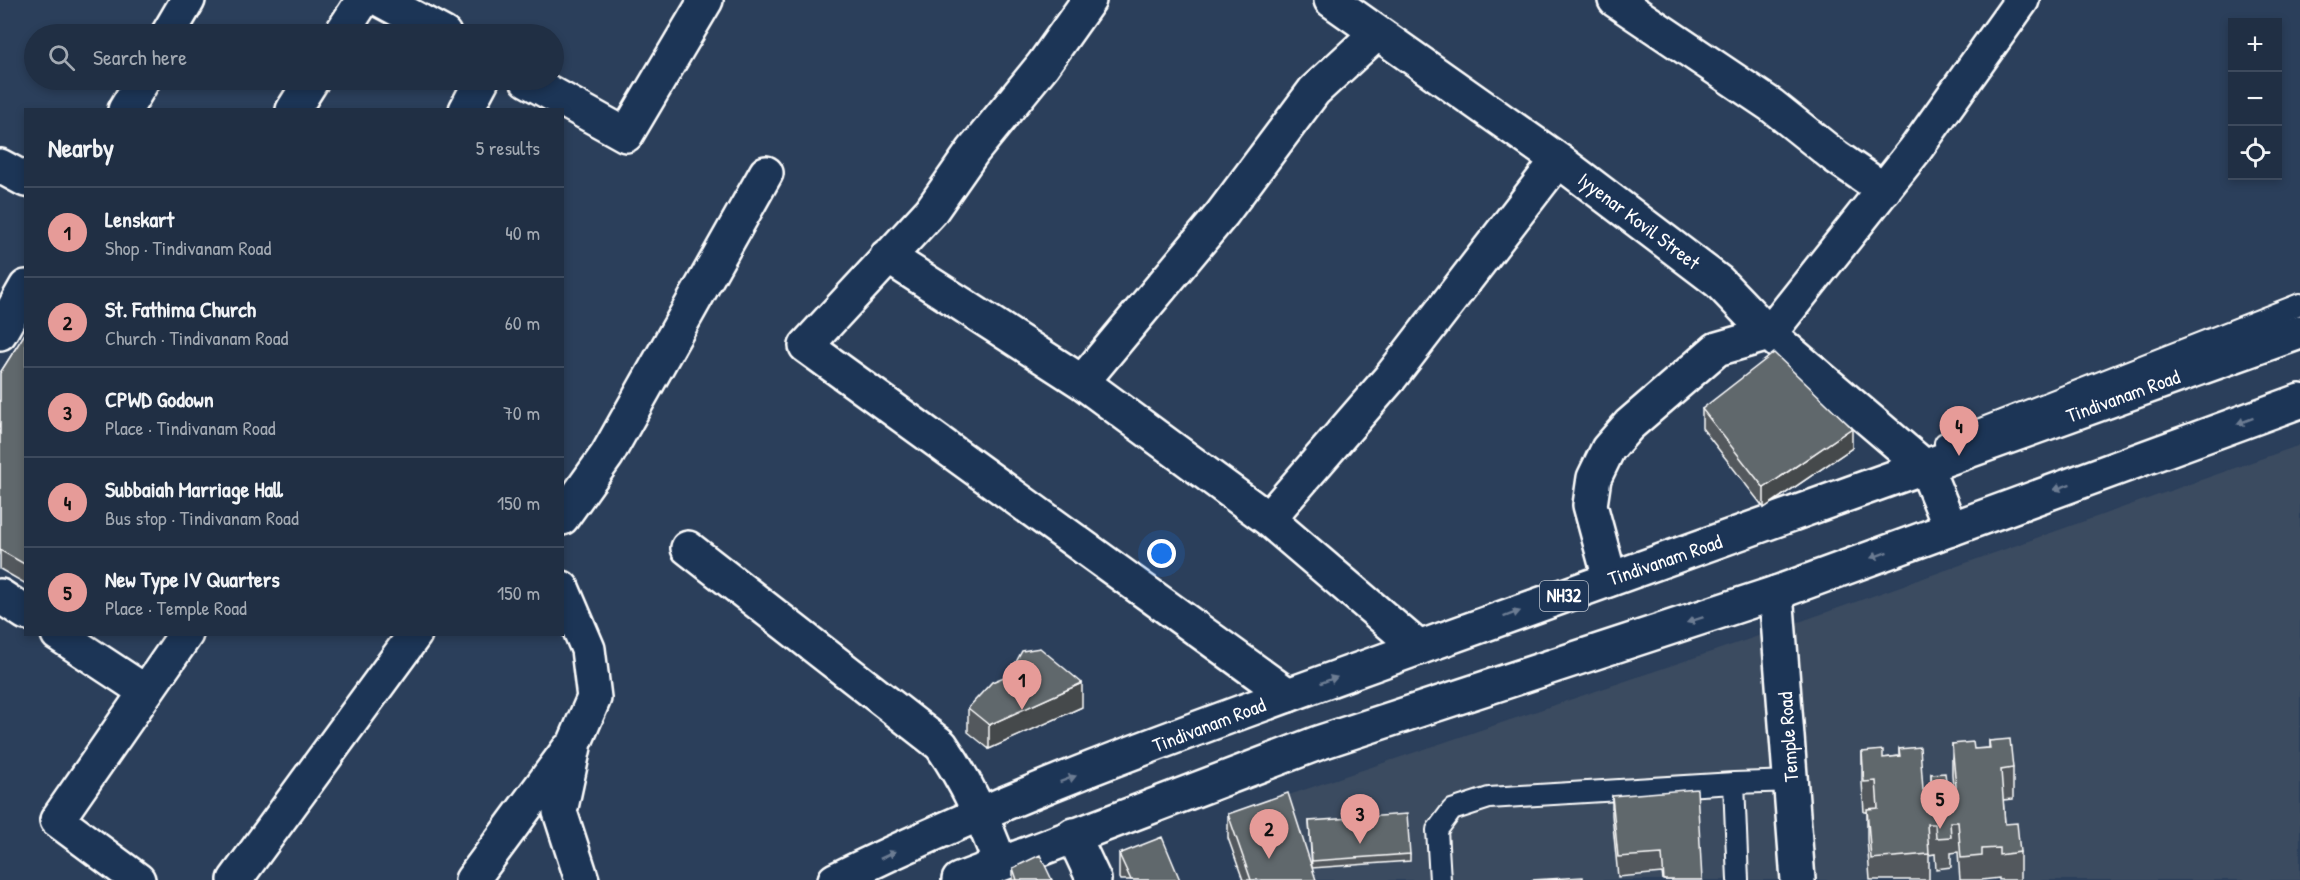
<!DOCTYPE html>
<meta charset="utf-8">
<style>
body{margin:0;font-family:"Patrick Hand",sans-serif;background:#2d3b4f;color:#f1f3f6}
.controls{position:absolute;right:18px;top:18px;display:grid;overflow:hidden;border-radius:0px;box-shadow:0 3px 9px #0003}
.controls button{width:54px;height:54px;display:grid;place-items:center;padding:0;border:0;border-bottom:2px solid #3d4a5d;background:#202f44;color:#f1f3f6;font:30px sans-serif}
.you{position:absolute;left:1162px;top:554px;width:21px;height:21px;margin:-15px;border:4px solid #fff;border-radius:50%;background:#1a73e8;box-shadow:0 0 0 9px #1a73e833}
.badge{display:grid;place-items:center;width:39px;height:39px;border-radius:50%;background:#e69b98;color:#111;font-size:20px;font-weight:700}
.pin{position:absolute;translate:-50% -50px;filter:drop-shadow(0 2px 3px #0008)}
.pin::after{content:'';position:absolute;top:32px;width:21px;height:18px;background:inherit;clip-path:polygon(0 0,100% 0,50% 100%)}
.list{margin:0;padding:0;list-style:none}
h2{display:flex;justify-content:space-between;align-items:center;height:78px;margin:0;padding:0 24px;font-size:26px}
h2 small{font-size:20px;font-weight:400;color:#a2a9b2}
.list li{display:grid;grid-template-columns:39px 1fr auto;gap:18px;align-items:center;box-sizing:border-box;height:90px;padding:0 24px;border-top:2px solid #3d4a5d}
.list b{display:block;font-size:22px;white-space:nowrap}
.list p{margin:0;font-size:20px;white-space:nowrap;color:#a2a9b2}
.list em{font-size:20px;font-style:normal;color:#a2a9b2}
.icon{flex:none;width:33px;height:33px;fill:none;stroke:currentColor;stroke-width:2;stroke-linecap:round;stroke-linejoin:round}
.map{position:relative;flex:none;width:2300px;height:880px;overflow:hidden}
.search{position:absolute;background:#202f44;box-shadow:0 3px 9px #0003;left:24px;top:24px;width:540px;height:66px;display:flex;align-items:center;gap:15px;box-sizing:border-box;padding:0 21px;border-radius:33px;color:#a2a9b2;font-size:22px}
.panel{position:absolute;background:#202f44;box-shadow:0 3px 9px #0003;left:24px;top:108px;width:540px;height:528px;border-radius:0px}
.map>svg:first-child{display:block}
.built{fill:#3b4b60}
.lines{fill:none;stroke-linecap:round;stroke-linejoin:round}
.lane-casing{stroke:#fff;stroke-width:24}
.street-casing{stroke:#fff;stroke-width:38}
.highway-casing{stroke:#fff;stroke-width:38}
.lane{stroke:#1d3557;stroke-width:20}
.street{stroke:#1d3557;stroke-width:33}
.highway{stroke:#1d3557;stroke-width:33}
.wall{fill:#53595d;stroke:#fff;stroke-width:1.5}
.shaded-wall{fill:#44484c;stroke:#fff;stroke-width:1.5}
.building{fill:#61676c;stroke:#fff;stroke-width:1.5}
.oneway{fill:#6c7c92}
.labels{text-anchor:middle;stroke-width:5;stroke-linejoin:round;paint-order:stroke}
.shield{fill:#1d3557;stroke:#bbc2cd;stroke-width:1.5}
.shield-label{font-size:18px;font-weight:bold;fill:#fff}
.street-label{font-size:20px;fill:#fff;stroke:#1d3557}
</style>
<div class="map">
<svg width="2300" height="880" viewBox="0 0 2300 880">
<rect width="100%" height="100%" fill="#2b3f5b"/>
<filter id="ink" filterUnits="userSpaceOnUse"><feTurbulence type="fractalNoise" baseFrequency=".0167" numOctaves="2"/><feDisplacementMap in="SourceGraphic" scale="12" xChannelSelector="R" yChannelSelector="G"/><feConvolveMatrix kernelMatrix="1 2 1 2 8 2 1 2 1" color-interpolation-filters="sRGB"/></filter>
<g filter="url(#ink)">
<path class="built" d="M 2300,445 L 2300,880 L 1291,880 L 1277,799 L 1779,629 Z"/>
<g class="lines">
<g class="lane-casing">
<path id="lane" d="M 1945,443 L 2300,304
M 1734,783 L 1791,781
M 1440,880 L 1437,830 L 1452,810 L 1489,798 L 1734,783 L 1738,880"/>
</g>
<g class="street-casing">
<path id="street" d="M 381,0 L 444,34
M 1089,0 L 1043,65 L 973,151 L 931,211 L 806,346 L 1288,695
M 1331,0 L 1558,160 L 1719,282 L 1769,334 L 1926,468 L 1951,529
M 1615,0 L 1771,105 L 1836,157 L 1884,190
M 168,34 L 188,0
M 341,34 L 363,0
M 527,80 L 626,135 L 706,0
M 125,110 L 143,80
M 293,110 L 312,80
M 466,110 L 482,80
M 0,166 L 26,180
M 887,256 L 1082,382 L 1268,519 L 1419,648
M 0,333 L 26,287
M 1082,382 L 1222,214 L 1314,91 L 1377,33
M 562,518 L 607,455 L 766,173
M 1268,519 L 1390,378 L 1558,160
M 688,548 L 941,745 C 967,782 984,820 1000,863
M 1610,579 L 1590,505 L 1594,478 L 1608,449 L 1629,425 L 1717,349 L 1769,334 L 1915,150 L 2022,0
M 562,588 L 588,649 L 594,698 L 575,742 L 560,812 L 582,880
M 1776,593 L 1798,880
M 0,596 L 26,613
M 58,634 L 146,692
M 1073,835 L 1094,880
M 138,880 L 57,820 L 186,634
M 235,880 L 415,634
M 472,880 L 568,750"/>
</g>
<g class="highway-casing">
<path id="highway" d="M 835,880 C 1026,786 1228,717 1427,645 C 1718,540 2009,437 2300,332
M 959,880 L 1318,743 L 1776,593 L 2300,401"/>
</g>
<use href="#lane" class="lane"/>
<use href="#street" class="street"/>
<use href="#highway" class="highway"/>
</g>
<path class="wall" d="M 26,332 L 26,584 L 0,569 L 0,373 Z
M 1702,409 L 1852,448 L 1764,508 L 1702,428 Z
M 1082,707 L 989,749 L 968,732 L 968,708 Z
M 1989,741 L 2013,768 L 2013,799 L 2003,800 L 2005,824 L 2020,852 L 2020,880 L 1999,880 L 1999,878 L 1982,880 L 1960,880 L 1958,852 L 1951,853 L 1951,867 L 1936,869 L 1935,854 L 1929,855 L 1929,880 L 1870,880 L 1867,839 L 1867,812 L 1864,812 L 1862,782 L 1862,752 L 1883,758 L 1899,756 L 1899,749 L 1923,790 L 1931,789 L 1931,774 L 1947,788 L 1953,787 L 1952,774 L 1952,744 L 1974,749 L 1989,748 Z
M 1612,796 L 1702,880 L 1663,880 L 1662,873 L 1618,877 L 1612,815 Z
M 1228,814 L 1316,880 L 1243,880 L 1228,838 Z
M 1309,821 L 1410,854 L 1410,861 L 1312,868 Z
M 1119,854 L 1180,880 L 1120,880 L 1119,878 Z
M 1013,868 L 1052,880 L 1013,880 Z"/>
<path class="shaded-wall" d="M 1852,428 L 1852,448 L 1764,508 L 1764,488 Z
M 1082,683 L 1082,707 L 989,749 L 989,725 Z"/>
<path class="building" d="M 26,332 L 26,565 L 0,550 L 0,373 Z
M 1774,353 L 1852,428 L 1764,488 L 1702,409 Z
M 1040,648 L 1082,683 L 989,725 L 968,708 L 992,682 L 1009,675 L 1022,651 Z
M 2010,739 L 2013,768 L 2001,770 L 2005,824 L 2017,823 L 2020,852 L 1999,855 L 1999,848 L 1982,849 L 1982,856 L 1961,858 L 1958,822 L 1950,822 L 1951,837 L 1936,838 L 1935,824 L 1927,824 L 1929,854 L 1871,859 L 1867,809 L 1878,808 L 1876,781 L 1864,782 L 1862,752 L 1883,750 L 1883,758 L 1900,756 L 1899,749 L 1920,747 L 1923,790 L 1932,789 L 1931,774 L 1945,773 L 1947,788 L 1956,787 L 1952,744 L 1973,742 L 1974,749 L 1990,748 L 1989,741 Z
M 1697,789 L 1702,880 L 1664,880 L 1662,854 L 1618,857 L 1612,796 Z
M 1288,793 L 1316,880 L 1251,880 L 1228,814 Z
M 1407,814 L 1410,854 L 1312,861 L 1309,821 Z
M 1162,837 L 1180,880 L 1131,880 L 1119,854 Z
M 1040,855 L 1052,880 L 1017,880 L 1013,868 Z
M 1583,877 L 1583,880 L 1531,880 Z"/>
<defs><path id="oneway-solid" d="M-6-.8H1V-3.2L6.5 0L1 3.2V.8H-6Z" transform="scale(1.5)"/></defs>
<g class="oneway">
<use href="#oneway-solid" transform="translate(2245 421) rotate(160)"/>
<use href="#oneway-solid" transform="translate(2062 487) rotate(160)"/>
<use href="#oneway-solid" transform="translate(1879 555) rotate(160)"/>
<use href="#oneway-solid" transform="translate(1512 614) rotate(-20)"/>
<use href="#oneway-solid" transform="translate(1695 620) rotate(162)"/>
<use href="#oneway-solid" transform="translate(1329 680) rotate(-20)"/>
<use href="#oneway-solid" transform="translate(1068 779) rotate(-21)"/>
<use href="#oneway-solid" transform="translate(888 855) rotate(-25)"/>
</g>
</g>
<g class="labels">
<rect class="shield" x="1540" y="581" width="48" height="30" rx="4.5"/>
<g class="shield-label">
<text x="1564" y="602">NH32</text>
</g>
<g class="street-label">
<text transform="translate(1639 221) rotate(37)" y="7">Iyyenar Kovil Street</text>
<text transform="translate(2123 396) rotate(-20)" y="7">Tindivanam Road</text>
<text transform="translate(1665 560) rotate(-19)" y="7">Tindivanam Road</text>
<text transform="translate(1209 725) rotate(-21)" y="7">Tindivanam Road</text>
<text transform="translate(1788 737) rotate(-94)" y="7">Temple Road</text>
</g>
</g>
</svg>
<div class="controls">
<button>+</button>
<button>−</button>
<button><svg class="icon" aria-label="locate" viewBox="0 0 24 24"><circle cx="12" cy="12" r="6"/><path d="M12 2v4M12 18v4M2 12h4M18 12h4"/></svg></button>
</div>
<div class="you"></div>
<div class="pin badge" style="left:1022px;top:710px">1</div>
<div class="pin badge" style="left:1269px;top:859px">2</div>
<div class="pin badge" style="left:1360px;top:844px">3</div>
<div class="pin badge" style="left:1959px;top:456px">4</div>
<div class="pin badge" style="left:1940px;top:829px">5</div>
<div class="search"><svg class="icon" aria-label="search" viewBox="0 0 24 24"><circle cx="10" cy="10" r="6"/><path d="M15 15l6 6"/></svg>Search here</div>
<section class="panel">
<h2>Nearby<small>5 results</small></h2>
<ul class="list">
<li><span class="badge">1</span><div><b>Lenskart</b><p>Shop · Tindivanam Road</p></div><em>40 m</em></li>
<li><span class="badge">2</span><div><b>St. Fathima Church</b><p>Church · Tindivanam Road</p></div><em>60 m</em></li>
<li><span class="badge">3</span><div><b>CPWD Godown</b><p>Place · Tindivanam Road</p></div><em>70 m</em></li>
<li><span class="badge">4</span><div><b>Subbaiah Marriage Hall</b><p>Bus stop · Tindivanam Road</p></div><em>150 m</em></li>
<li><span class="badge">5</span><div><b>New Type IV Quarters</b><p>Place · Temple Road</p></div><em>150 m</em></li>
</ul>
</section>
</div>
